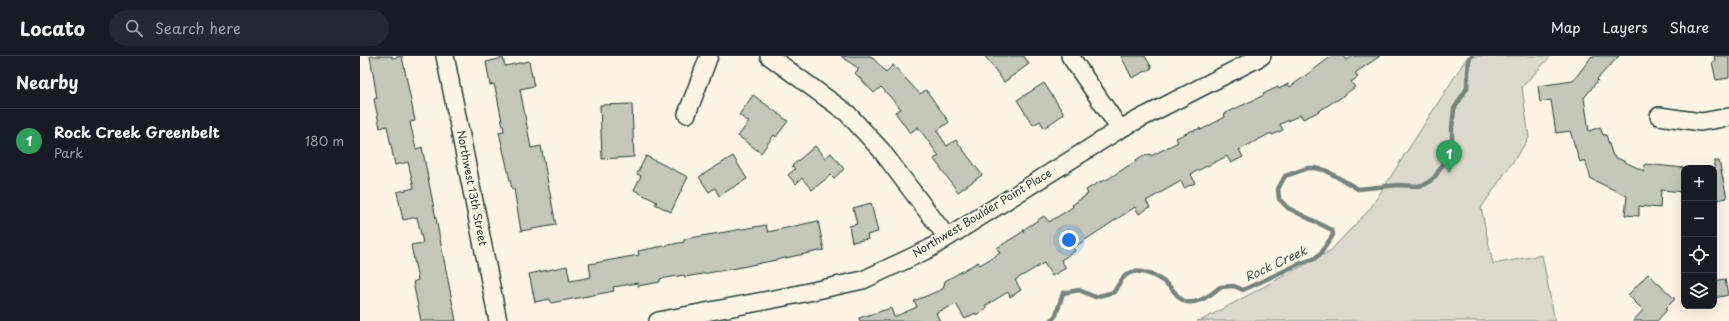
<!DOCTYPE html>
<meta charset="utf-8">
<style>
body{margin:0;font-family:"Playpen Sans",sans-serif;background:#242831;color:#f1f3f6}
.controls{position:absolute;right:12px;bottom:12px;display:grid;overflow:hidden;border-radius:8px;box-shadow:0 4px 16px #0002}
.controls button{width:36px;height:36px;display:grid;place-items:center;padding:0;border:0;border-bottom:1px solid #363941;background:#171b24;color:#f1f3f6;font:20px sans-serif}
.you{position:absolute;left:709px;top:184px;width:14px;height:14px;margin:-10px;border:3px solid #fff;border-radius:50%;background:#1a73e8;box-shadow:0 0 0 6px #1a73e833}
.badge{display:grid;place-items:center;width:26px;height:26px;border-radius:50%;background:#2563eb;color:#fff;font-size:13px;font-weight:700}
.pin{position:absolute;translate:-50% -33px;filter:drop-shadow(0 1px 2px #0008)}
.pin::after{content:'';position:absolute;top:21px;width:14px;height:12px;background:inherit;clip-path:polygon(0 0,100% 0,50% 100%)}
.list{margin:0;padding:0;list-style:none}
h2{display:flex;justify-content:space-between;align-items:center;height:52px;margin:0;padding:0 16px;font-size:17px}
h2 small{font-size:13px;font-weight:400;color:#9ea1a6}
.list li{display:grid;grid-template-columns:26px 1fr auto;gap:12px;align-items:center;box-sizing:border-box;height:64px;padding:0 16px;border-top:1px solid #363941}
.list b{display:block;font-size:15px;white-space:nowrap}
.list p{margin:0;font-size:13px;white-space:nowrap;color:#9ea1a6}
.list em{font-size:13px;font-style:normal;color:#9ea1a6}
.icon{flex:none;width:22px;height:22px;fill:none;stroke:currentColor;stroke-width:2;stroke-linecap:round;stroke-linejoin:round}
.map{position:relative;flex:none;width:1369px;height:265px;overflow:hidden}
header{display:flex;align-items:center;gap:24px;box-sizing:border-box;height:56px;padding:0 20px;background:#171b24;border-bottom:1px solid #363941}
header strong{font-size:19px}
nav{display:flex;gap:22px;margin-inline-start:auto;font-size:14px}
.search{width:280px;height:36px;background:#242831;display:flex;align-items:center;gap:10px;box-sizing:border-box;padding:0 14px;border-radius:22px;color:#9ea1a6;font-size:15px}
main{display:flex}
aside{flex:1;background:#171b24}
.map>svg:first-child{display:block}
.green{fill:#dcdacc;stroke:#7e8c80}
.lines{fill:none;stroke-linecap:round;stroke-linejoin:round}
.stream{stroke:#758479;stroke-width:4.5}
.building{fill:#c5c7b9;stroke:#1f3d34}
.minor-casing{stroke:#1f3d34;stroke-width:20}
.minor{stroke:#fcf5e5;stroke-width:17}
.labels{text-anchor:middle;stroke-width:3.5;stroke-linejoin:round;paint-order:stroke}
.street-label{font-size:11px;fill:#1f3d34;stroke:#fcf5e5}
.water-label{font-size:12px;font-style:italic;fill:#435a51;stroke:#fcf5e5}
</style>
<header>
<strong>Locato</strong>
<div class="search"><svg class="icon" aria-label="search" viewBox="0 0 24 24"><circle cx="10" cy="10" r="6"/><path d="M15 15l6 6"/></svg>Search here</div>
<nav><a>Map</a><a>Layers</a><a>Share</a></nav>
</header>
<main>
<aside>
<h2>Nearby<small></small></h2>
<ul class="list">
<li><span class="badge" style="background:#2e9e5b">1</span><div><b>Rock Creek Greenbelt</b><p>Park</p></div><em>180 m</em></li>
</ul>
</aside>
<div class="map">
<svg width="1369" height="265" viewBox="0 0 1369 265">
<rect width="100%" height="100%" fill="#fcf5e5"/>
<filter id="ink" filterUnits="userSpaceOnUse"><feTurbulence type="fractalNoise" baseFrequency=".025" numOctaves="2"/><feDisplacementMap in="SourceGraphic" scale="8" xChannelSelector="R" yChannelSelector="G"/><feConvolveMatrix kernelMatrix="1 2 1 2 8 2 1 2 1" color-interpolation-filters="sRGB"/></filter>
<g filter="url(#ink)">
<path class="green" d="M 1108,0 L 1191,0 L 1162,31 L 1169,82 L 1121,152 L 1133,208 L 1182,199 L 1195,265 L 837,265 L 842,264 L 970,195 L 1010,153 Z"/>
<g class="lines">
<path class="stream" d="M 691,265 L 696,259 L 703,237 L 719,234 L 735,241 L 754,236 C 757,231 760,225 764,221 C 776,208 799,221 809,230 C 815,235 818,244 827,246 C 839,248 852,238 860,231 L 874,230 L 883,234 L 941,207 L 954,203 L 961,197 L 973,179 L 972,174 L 928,152 L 919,143 L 918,133 L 925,120 L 948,112 L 954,112 L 965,114 L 998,133 L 1038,129 L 1058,130 L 1066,128 L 1074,122 L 1092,94 L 1092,71 L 1094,53 L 1107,32 L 1109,3 L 1112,0"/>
</g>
<path class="building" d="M 10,0 L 32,0 L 32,2 L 42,0 L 55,65 L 50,66 L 56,93 L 62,91 L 96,265 L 61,265 L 53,226 L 58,224 L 51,189 L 63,187 L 57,161 L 43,164 L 37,136 L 54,132 L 48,106 L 35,109 L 27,70 L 20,72 L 14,43 L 17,42 Z
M 481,0 L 511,0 L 526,16 L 533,9 L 560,38 L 566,34 L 589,66 L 577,75 L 587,90 L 596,84 L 622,119 L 598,136 L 574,103 L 579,100 L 558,71 L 550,77 L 535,56 L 541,53 L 521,31 L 514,37 L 495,17 L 499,13 Z
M 625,0 L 664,0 L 669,8 L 644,26 Z
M 761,0 L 785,0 L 792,12 L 772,22 Z
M 972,0 L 984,0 L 987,4 L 993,0 L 1020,0 L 995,17 L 998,21 L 991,26 L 995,31 L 976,45 L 976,44 L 956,57 L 943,63 L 941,59 L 920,68 L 923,74 L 912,79 L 911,77 L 879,94 L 883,101 L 871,107 L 867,100 L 831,118 L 835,127 L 824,132 L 821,125 L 786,145 L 790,151 L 779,158 L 775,151 L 713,192 L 715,195 L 701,204 L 706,212 L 692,220 L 684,207 L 655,224 L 661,234 L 650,241 L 648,236 L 625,250 L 627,252 L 616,259 L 615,257 L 605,263 L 596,248 L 576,257 L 580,265 L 500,265 L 499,262 L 531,252 L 534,261 L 557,251 L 554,245 L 583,233 L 585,225 L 618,206 L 620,209 L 640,197 L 637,192 L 664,175 L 663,174 L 684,160 L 689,166 L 713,151 L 712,149 L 728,138 L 726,134 L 741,125 L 741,126 L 748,123 L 782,101 L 790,98 L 791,100 L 818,86 L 816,82 L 833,74 L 833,75 L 840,72 L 841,74 L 865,61 L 864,58 L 904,39 L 903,38 L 918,31 L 919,33 L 928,28 L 930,31 Z
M 1232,0 L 1259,0 L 1237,23 L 1238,24 L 1224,42 L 1229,75 L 1240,71 L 1243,79 L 1246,79 L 1253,100 L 1284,115 L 1285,108 L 1324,112 L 1324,136 L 1301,134 L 1300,152 L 1279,150 L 1279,160 L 1265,159 L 1267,140 L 1231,123 L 1225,104 L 1220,106 L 1210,75 L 1196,77 L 1191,44 L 1180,46 L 1178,30 L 1213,25 Z
M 1354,0 L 1369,0 L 1369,22 L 1356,24 L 1352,6 L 1355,5 Z
M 143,2 L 145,10 L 169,5 L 174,30 L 160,33 L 171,92 L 181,90 L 196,169 L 161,175 L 154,133 L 152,133 L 139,76 L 144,75 L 137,40 L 134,28 L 130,29 L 126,6 Z
M 684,27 L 704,58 L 684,72 L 680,65 L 673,69 L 657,44 Z
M 393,39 L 428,65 L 416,81 L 414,79 L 401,97 L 378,80 L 389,66 L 379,59 Z
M 272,48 L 274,101 L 242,103 L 240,49 Z
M 455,90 L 465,102 L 471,97 L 484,113 L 474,122 L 471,119 L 452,134 L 442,122 L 436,128 L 428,119 L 435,113 L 432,110 Z
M 286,100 L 328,121 L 311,156 L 295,148 L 297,146 L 274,134 L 281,120 L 277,118 Z
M 373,100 L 387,123 L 359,140 L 355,132 L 349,136 L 339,121 Z
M 1354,105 L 1359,105 L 1367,142 L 1356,144 L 1354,134 Z
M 511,147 L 518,176 L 507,179 L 508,183 L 492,186 L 489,170 L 497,168 L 493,152 Z
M 458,165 L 464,194 L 377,212 L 325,221 L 324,219 L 300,223 L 300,226 L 278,230 L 278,227 L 253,231 L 254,235 L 191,247 L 190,243 L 175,246 L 169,218 L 207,210 L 210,225 L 231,221 L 229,208 L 279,199 L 278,195 L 324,186 L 324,183 L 406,169 L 408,176 Z
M 1288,218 L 1315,243 L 1305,253 L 1307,254 L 1297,265 L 1273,265 L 1283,254 L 1268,239 Z
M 1365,223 L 1368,239 L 1354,242 L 1354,225 Z"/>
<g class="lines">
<g class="minor-casing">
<path id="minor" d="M 85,0 L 138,265
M 409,0 L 487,57 L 521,94 L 586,180
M 710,0 L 760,73
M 327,58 L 349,0
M 1299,60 L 1341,66 L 1369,61
M 298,265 L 430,240 L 503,224 L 569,193 L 760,73 L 902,0"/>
</g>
<use href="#minor" class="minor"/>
</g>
</g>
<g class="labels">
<g class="street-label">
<text transform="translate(112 132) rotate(79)" y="4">Northwest 13th Street</text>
<text transform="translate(622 157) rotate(-31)" y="4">Northwest Boulder Point Place</text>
</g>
<g class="water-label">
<text transform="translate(916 208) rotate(-25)" y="4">Rock Creek</text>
</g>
</g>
</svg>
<div class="controls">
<button>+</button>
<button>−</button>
<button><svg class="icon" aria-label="locate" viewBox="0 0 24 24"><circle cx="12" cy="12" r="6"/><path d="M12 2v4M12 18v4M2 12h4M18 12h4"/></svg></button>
<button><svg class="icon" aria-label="layers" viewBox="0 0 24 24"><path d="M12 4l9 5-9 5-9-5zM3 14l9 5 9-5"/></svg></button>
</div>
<div class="you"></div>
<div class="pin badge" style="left:1089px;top:117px;background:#2e9e5b">1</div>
</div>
</main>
